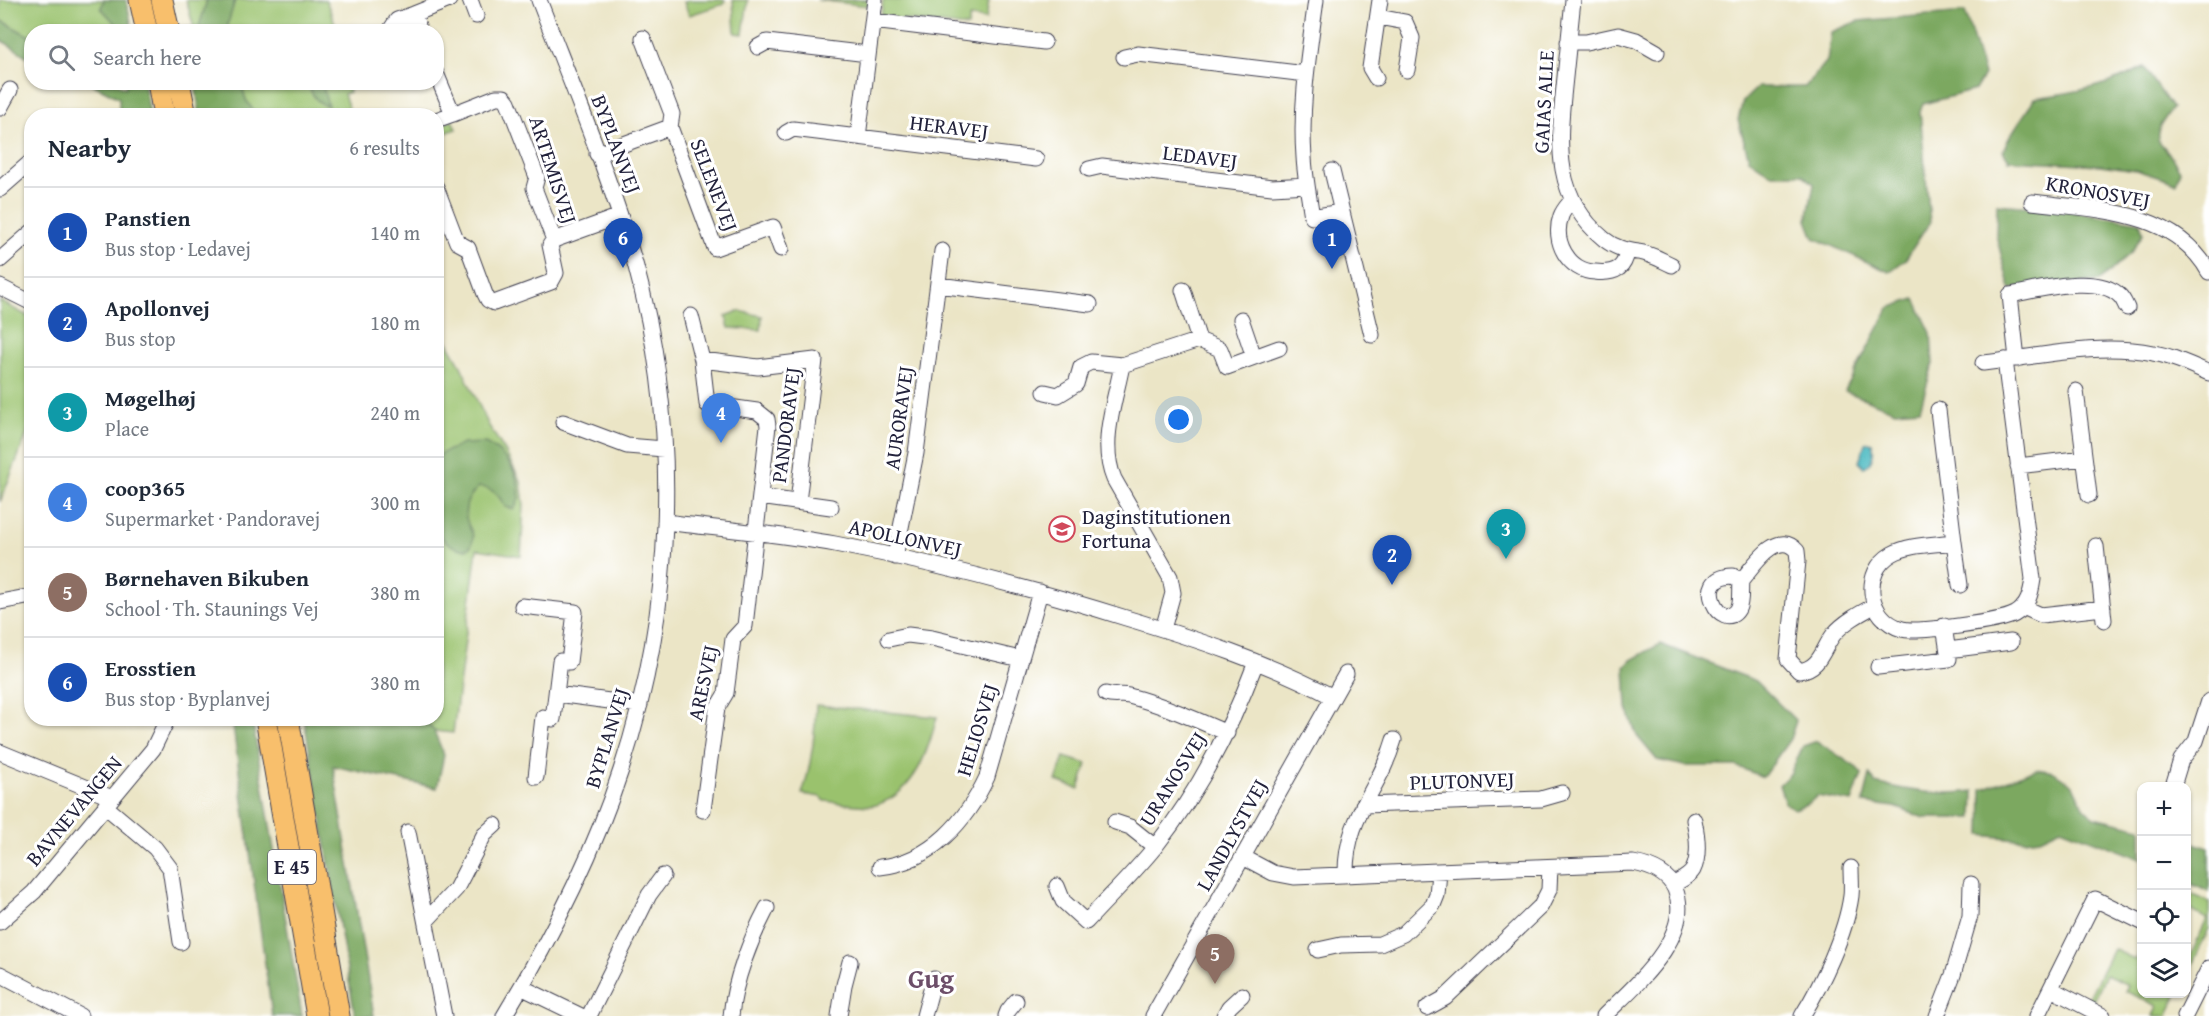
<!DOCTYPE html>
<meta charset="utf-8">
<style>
body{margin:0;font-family:"Gentium Book Plus",serif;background:#f6f6f7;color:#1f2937}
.controls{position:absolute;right:18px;bottom:18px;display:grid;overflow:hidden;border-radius:12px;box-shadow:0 2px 4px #0004}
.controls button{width:54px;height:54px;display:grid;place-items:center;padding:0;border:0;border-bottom:2px solid #e0e1e3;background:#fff;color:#1f2937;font:30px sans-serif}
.you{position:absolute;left:1179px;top:420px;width:21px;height:21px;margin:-15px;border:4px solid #fff;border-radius:50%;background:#1a73e8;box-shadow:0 0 0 9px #1a73e833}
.badge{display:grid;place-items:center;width:39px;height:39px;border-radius:50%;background:#2563eb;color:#fff;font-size:20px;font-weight:700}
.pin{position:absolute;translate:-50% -50px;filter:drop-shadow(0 2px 3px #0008)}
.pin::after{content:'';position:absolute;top:32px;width:21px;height:18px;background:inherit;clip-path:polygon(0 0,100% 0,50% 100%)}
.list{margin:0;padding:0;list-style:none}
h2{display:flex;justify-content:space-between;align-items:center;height:78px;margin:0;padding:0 24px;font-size:26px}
h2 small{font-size:20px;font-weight:400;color:#747a83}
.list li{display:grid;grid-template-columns:39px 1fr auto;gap:18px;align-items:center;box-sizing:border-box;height:90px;padding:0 24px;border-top:2px solid #e0e1e3}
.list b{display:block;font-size:22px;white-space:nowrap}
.list p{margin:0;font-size:20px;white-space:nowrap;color:#747a83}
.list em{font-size:20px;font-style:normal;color:#747a83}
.icon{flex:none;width:33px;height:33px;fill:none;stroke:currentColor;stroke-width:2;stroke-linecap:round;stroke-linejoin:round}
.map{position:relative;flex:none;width:2209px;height:1016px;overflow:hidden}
.search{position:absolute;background:#fff;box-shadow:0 2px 4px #0004;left:24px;top:24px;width:420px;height:66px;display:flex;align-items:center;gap:15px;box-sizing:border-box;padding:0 21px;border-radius:24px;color:#747a83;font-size:22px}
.panel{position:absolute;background:#fff;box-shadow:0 2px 4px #0004;left:24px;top:108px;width:420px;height:618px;border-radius:24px}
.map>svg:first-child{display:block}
.green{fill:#9ac26d;stroke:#5e7254;stroke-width:1.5}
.forest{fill:#7ba860;stroke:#4e654e;stroke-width:1.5}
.water{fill:#4ab9c1;stroke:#366e7e;stroke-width:1.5}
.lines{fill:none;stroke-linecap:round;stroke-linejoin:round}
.minor-casing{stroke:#403f50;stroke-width:17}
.highway-casing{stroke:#403f50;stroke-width:23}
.minor{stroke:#fff;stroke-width:15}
.highway{stroke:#f8bf6c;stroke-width:21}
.labels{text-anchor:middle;stroke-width:6;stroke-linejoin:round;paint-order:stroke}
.shield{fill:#fff;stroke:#646476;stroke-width:1.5}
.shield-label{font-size:20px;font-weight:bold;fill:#22223b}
.street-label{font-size:21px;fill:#22223b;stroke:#fff}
.poi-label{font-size:21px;fill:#22223b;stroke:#fff;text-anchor:start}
.district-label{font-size:27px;font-weight:bold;fill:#6d4e69;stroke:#fff}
</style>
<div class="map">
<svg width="2209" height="1016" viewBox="0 0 2209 1016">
<rect width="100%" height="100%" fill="#fff"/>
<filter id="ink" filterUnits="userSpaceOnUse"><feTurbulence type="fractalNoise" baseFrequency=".0167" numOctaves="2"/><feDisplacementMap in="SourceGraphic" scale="12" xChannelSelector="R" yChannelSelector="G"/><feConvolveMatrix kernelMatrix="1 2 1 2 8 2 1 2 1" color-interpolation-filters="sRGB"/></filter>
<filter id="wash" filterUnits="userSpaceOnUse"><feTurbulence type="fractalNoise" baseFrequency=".008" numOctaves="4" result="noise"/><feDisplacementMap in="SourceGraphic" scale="24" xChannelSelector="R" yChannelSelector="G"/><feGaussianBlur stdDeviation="1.35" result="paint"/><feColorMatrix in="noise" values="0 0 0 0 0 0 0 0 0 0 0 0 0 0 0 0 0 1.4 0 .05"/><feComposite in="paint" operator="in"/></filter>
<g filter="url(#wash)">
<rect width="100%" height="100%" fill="#ebe5c6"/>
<path class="green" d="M 0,0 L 104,0 L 101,8 L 119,27 L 119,31 L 32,32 L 31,37 L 0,20 Z
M 186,0 L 207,0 L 199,27 L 194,28 Z
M 235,0 L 326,0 L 338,31 L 228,31 L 228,23 Z
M 689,0 L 725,0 L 724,4 L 689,15 L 684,2 Z
M 733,0 L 748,0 L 743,34 L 735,33 Z
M 817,0 L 868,0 L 868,6 Z
M 883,0 L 989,0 L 986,19 L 970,17 L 968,27 L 881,17 Z
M 241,83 L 346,83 L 349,92 L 344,94 L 351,115 L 256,115 L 246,100 Z
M 452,120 L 456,129 L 437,136 L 437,126 Z
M 0,301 L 31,318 L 31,424 L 0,502 Z
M 739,311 L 762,316 L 761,330 L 729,328 L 726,316 Z
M 437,324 L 459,362 L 489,426 L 505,451 L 521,482 L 524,505 L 521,556 L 477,549 L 453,733 L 434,731 L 422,719 L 436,718 Z
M 816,705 L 937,717 C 927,753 916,792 876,805 C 866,808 838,802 825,801 L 821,797 L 802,794 C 812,764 815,736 816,705 Z
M 1064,757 L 1087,764 L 1079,789 L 1056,781 Z
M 2187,892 L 2209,902 L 2209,928 L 2187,976 L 2187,964 L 2207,919 L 2187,908 Z
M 2113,949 L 2136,960 L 2141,950 L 2142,994 L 2178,994 L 2167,1016 L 2154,1016 L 2158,1006 L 2125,991 L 2128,985 L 2106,975 L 2092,1003 L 2087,1001 Z"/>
<path class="forest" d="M 104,0 L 126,0 L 133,31 L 119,31 L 119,27 L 101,8 Z
M 207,0 L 235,0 L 228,23 L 228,31 L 186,31 L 185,28 L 199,27 Z
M 1965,12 L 1984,75 L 1975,90 L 1923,104 L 1920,111 L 1930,222 L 1905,260 L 1889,272 L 1814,238 L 1807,220 L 1814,184 L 1802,174 L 1771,174 L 1749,159 L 1738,120 L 1743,101 L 1758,87 L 1805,87 L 1827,61 L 1831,32 L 1858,21 Z
M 0,20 L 31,37 L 31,59 C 20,53 11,45 0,40 Z
M 2144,67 L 2172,108 L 2160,126 L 2158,140 L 2168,152 L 2180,170 L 2176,183 L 2136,170 L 2100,165 L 2009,160 L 2003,151 C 2010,131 2025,117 2034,98 C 2073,93 2110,86 2144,67 Z
M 90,83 L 116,83 L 126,88 L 126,83 L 144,83 L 150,115 L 119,115 L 119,98 Z
M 195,83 L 241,83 L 246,100 L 256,115 L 200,115 Z
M 308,83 L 322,83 L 328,106 C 316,103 311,94 308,83 Z
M 1997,204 L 2056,209 L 2140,222 L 2143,234 L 2132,252 L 2099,281 L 2010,289 L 1996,235 Z
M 1915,299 L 1931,333 L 1933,364 L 1920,409 L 1895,411 L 1845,391 L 1889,308 Z
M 485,443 C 491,446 497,449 501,454 C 515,467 526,493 514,509 L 505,507 C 499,495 493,488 479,487 C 467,497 462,509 468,524 C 470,529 473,532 473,537 C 473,562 442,543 437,531 L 437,460 L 440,454 L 463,444 Z
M 1660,644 L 1756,681 L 1796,721 L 1790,739 L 1763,777 L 1736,766 L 1685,766 L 1657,760 L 1637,736 L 1627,708 L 1625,667 L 1631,660 Z
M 232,719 L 252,719 L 302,1016 L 272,1016 Z
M 304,719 L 422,719 L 434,731 L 444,755 L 437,788 L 333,766 L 374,1016 L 355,1016 Z
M 1817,741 L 1857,768 L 1862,774 L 1852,802 L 1817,796 L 1809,803 L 1794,809 L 1785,803 L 1779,785 L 1790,774 L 1803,746 Z
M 2036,769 L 2054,772 L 2073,785 L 2084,808 L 2095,817 L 2141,828 L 2141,859 L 2061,828 L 2040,838 L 2025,840 L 1981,835 L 1982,789 Z
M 1870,775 L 1875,783 C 1909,791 1940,796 1974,791 L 1973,818 L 1924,818 L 1895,807 L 1863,803 Z
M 2187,841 L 2209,848 L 2209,892 L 2187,882 Z"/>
<path class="water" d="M 1868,442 L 1872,443 C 1875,451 1873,464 1864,467 L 1859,462 L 1865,443 Z"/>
</g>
<g filter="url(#ink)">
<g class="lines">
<g class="minor-casing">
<path id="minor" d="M 470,0 L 476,16
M 1316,0 C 1309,52 1300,105 1304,157 C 1305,177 1309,197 1312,217 L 1341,212
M 1573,0 C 1570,29 1567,58 1564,87 C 1558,145 1554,198 1604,239 C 1615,248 1625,250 1638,252 C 1650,253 1661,260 1672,265
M 1378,17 L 1405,22 L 1412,38 L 1407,70
M 873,21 L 1044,42
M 391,29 L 397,20 L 414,14
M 420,32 L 414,14 L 449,0
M 643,38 L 672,114 L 670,127 L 715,248 L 773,227 L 781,249
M 1568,42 L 1586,42 L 1618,35 L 1636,40 L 1657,52
M 758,47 L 767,42 L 868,54
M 1124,57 L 1138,54 L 1306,74
M 436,73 L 453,114 L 496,97 L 504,97 L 508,102 L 537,177 L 534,188 L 554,240 L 620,216
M 1376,78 L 1370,68 L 1380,0
M 0,108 L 10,90
M 436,120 L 453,114
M 786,133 L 793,129 L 1036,159
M 858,137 L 875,0
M 597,154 L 670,127
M 1089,169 L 1102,166 L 1272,187 L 1307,185
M 1332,171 L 1372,335
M 436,187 L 457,242 L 468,248 L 485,294 L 488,300 L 494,303 L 551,282 L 556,273 L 550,245 L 554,240
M 0,189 L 32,161
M 1572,200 C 1568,205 1563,210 1561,216 C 1552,241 1568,271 1595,272 C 1603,273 1613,272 1619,268 C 1624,264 1626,258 1627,252
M 2032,202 C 2095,210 2174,209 2209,272
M 0,260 L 32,232
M 938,285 L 1090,304
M 0,287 L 32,303
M 691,316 L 702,360 L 707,404 L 757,411 L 767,419 L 768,426 L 745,626 L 733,639 L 726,693 L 717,708 L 703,810
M 1241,319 L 1254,357
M 1199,340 L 1220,349 L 1227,367 L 1279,348
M 2017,359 L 2010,295 C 2039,290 2097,273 2120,296 C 2123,299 2125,304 2127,308
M 702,360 L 758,367 L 815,360 L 798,502
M 1983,363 C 2038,357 2097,342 2153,353 C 2172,356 2191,365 2209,373
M 1122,365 C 1115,402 1099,443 1114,479 L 1170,577 L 1173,593 L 1163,629
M 2076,391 L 2089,495
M 1045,392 L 1058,395 L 1076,384 L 1081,367 L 1091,362 L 1122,365 L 1199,340 L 1183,290
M 1938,410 L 1954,542 C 1934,545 1909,544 1892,554 C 1861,572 1867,619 1902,629 C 1916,633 2001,622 2015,614 C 2028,607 2031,593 2033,579 L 2005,360
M 563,422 L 627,446 L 664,449
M 2018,466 L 2084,458
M 760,497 L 831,507
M 665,522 C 722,529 779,534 835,544 C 934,563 1030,588 1126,618 C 1196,639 1267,662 1333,697
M 1954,542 L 1960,585
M 2096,546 L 2104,620
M 895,557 L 916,453 L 942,251
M 1741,581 C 1740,589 1742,602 1738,609 C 1723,635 1689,577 1733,576 L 1741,581 C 1754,566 1777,528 1797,551 L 1798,561 L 1788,659 L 1799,671 C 1821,668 1822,649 1834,634 C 1844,622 1861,613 1874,606
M 0,602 L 32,596
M 522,606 L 575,612 L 569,662 L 560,661 L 553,719 L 543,717 L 536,777
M 2023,607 L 2041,615 L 2103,608
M 889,639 L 908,635 L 932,638 L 1020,659
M 1948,650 L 2011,642
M 1878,667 L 1949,659 L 1944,626
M 556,694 L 640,705
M 1106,694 C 1114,697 1121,694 1129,696 C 1163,705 1195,719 1227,733
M 0,752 L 112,798
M 2173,786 L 2181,760 L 2196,741 L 2209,701
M 1363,805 L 1541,799 L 1562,793
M 105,806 L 155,848 L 170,868 L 181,942
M 1115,822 L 1130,827 L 1155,847
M 408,832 L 444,1016
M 1243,857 L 1273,873 L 1294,877 L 1633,863 C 1650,866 1667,872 1675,889 C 1695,936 1633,987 1604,1016
M 880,867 C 931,862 967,820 987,777 L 1040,592
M 1346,875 C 1345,816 1379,792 1394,740
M 1673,885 C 1679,881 1689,877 1693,870 C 1700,856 1697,834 1694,820
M 1057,886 L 1063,901 L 1086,922 C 1109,897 1133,874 1155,847 C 1199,791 1231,729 1256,662
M 426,921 L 456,889 L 484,835 L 495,825
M 0,922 L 34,892 L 153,749 L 168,718
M 1318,950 L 1341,945 L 1380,944 L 1403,934 L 1433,905 L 1437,895 L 1439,872
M 0,974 L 80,1016
M 521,987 L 581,1016
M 2051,989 L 2103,1016
M 1427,1008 L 1445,998 L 1541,906 L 1549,890 L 1550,867
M 504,1016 C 551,938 593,856 621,770 C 674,609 681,430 636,267 C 610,176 573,88 539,0
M 589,1016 L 649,895 L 663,876
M 731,1016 C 734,981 751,938 767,908
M 839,1016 L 844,985 L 850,962
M 924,1016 L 934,979
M 1006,1016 L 1008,1011 L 1016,1001
M 1153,1016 L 1346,674
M 1224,1016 L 1229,1007 L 1242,995
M 1802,1016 C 1822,984 1846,933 1851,896 C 1852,887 1851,877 1851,868
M 1937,1016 L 1953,975 L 1970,916 L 1971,884
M 2037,1016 L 2095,899 L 2142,922
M 2185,1016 L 2209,968"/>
</g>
<g class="highway-casing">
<path id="highway" d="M 140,0 L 147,32
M 162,0 L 169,32
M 158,82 L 164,116
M 179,82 L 186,116
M 266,718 L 317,1016
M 288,718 L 339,1016"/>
</g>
<use href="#minor" class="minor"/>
<use href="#highway" class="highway"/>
</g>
</g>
<defs>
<g id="school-ring" transform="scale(1.35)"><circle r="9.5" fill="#fff" stroke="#d1495b" stroke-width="1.5"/><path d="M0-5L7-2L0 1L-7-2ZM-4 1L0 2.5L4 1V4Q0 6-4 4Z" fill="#d1495b"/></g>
</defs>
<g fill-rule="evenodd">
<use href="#school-ring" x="1062" y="529"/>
</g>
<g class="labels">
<rect class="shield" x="268" y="850" width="48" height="34" rx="4.5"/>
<g class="shield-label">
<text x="292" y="874">E 45</text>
</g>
<g class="street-label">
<text transform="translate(1544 102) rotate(-87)" y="7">GAIAS ALLE</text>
<text transform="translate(949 127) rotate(7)" y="7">HERAVEJ</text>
<text transform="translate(616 144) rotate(69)" y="7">BYPLANVEJ</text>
<text transform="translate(1200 157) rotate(7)" y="7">LEDAVEJ</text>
<text transform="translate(553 170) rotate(72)" y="7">ARTEMISVEJ</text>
<text transform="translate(714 185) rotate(69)" y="7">SELENEVEJ</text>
<text transform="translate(2098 192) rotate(10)" y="7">KRONOSVEJ</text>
<text transform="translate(899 418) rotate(-82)" y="7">AURORAVEJ</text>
<text transform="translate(786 425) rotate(-83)" y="7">PANDORAVEJ</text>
<text transform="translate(905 538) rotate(12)" y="7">APOLLONVEJ</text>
<text transform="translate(703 683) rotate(-78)" y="7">ARESVEJ</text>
<text transform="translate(977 730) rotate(-73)" y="7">HELIOSVEJ</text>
<text transform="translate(607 738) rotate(-73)" y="7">BYPLANVEJ</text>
<text transform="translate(1173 779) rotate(-58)" y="7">URANOSVEJ</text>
<text transform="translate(1462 781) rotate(-2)" y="7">PLUTONVEJ</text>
<text transform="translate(74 811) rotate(-50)" y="7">BAVNEVANGEN</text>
<text transform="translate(1232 835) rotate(-61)" y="7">LANDLYSTVEJ</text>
</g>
<g class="poi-label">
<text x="1082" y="524">Daginstitutionen<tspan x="1082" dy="24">Fortuna</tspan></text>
</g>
<g class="district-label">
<text x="931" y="988">Gug</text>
</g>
</g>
</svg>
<div class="controls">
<button>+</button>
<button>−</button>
<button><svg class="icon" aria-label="locate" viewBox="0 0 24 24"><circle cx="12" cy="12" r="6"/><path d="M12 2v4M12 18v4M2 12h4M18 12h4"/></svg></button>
<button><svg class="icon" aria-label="layers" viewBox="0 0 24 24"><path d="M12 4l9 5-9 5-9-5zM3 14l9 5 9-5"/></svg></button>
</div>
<div class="you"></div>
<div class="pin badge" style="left:1332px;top:269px;background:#1a4fb4">1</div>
<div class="pin badge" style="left:1392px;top:585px;background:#1a4fb4">2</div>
<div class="pin badge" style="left:1506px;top:559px;background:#0f9aa8">3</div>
<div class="pin badge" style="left:721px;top:443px;background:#3f7fe0">4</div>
<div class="pin badge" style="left:1215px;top:984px;background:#8d6e63">5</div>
<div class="pin badge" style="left:623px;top:268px;background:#1a4fb4">6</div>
<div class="search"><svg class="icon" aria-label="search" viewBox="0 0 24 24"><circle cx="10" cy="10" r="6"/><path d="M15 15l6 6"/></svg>Search here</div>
<section class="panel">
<h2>Nearby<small>6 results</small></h2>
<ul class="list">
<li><span class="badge" style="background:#1a4fb4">1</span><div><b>Panstien</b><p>Bus stop · Ledavej</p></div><em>140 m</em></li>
<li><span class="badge" style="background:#1a4fb4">2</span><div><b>Apollonvej</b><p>Bus stop</p></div><em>180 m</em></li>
<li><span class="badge" style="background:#0f9aa8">3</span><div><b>Møgelhøj</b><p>Place</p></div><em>240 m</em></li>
<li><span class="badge" style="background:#3f7fe0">4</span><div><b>coop365</b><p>Supermarket · Pandoravej</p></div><em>300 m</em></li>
<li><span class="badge" style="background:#8d6e63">5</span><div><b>Børnehaven Bikuben</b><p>School · Th. Staunings Vej</p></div><em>380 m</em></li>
<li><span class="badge" style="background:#1a4fb4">6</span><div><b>Erosstien</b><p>Bus stop · Byplanvej</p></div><em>380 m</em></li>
</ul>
</section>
</div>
